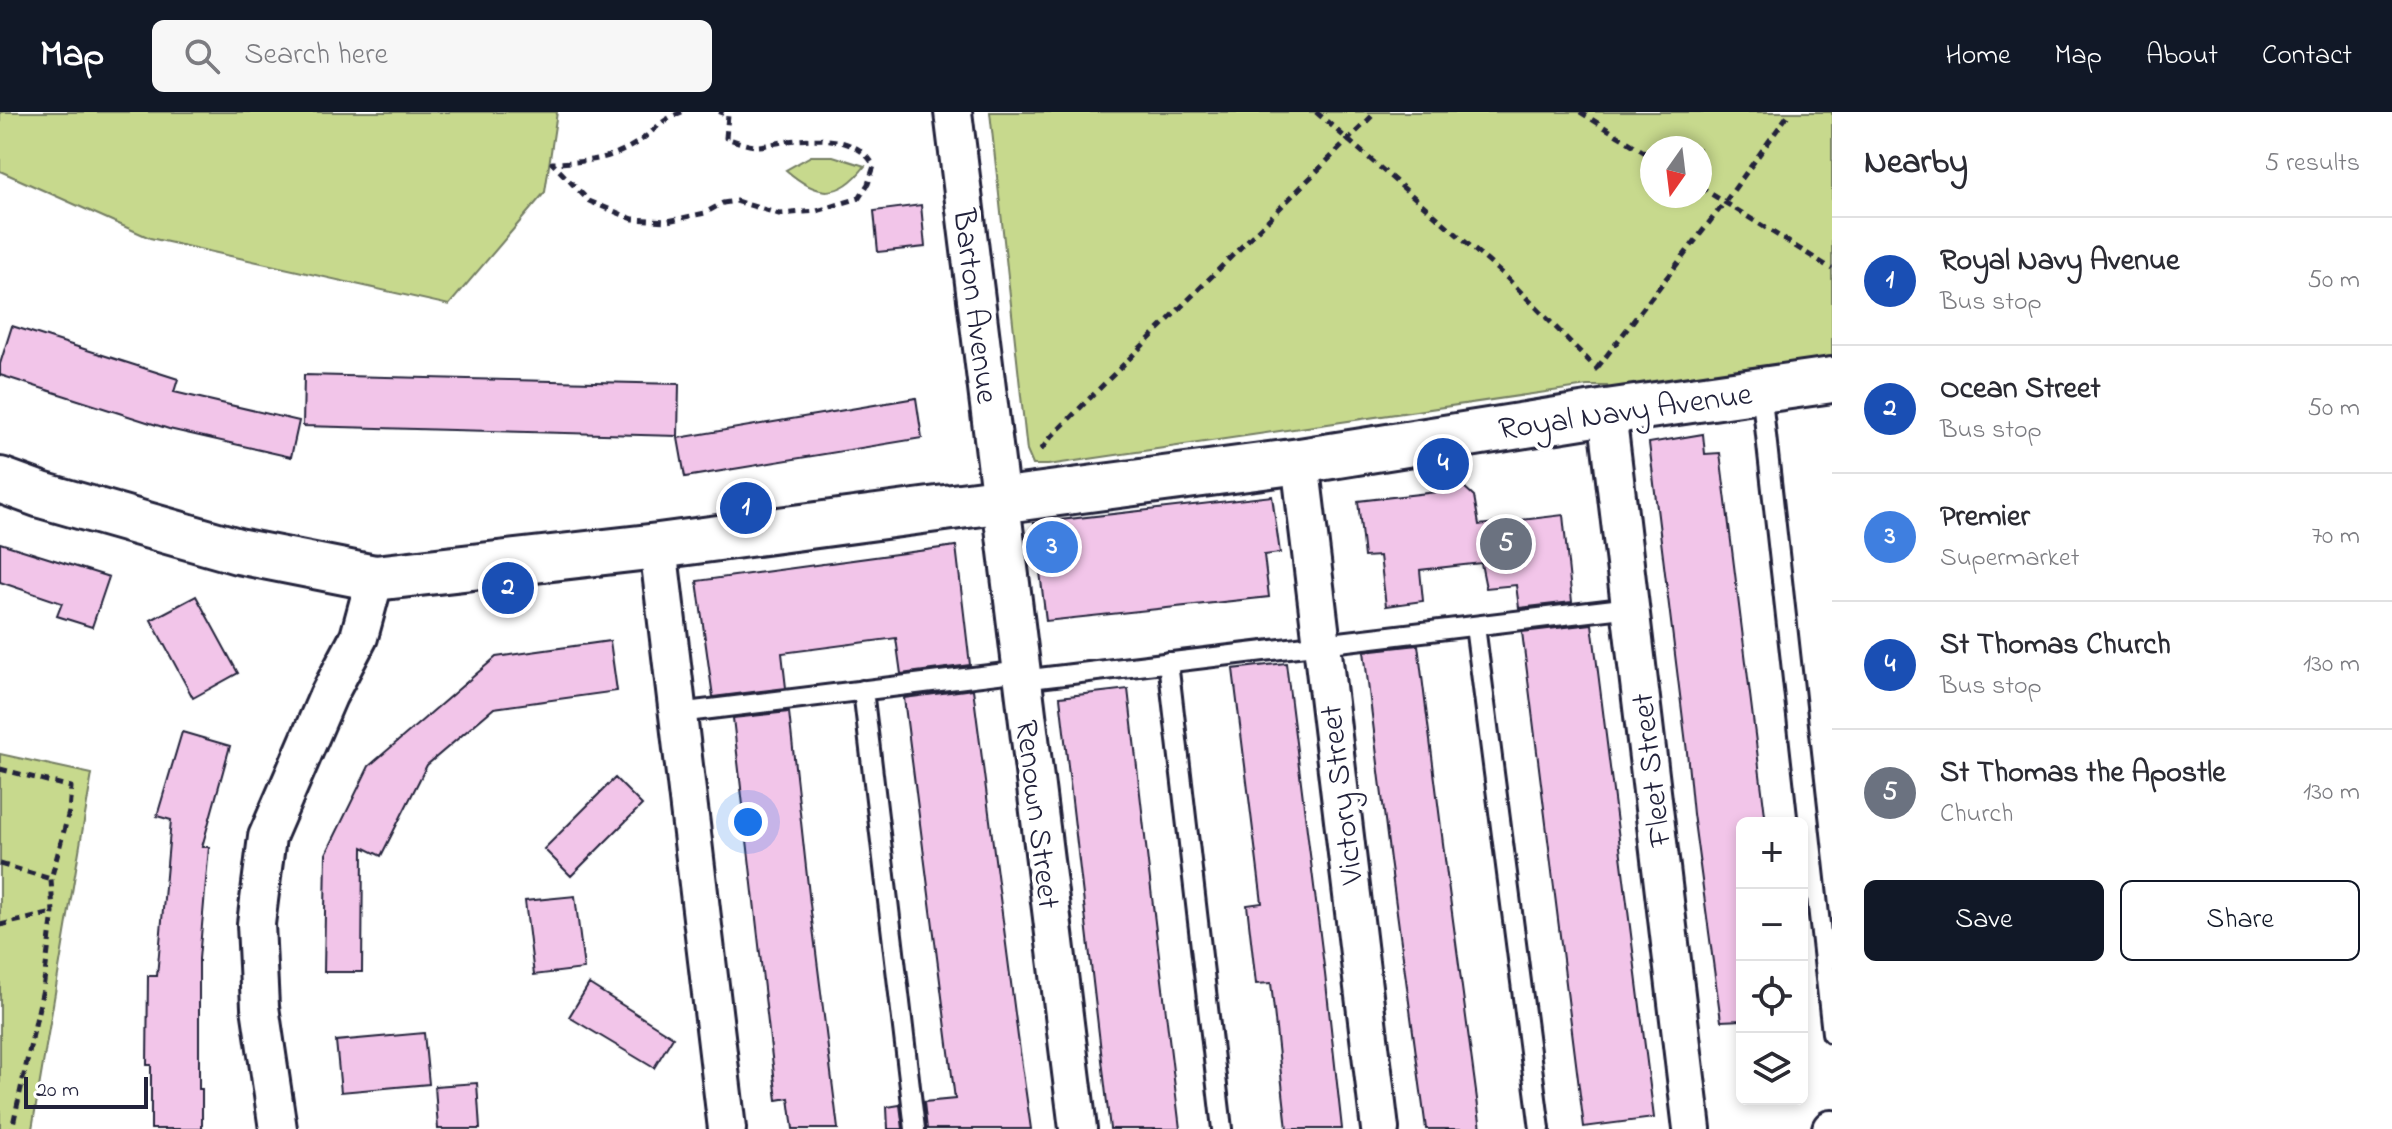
<!DOCTYPE html>
<meta charset="utf-8">
<style>
body{margin:0;font-family:"Indie Flower",sans-serif;background:#f7f7f7;color:#2b2b33}
.controls{position:absolute;right:24px;bottom:24px;display:grid;overflow:hidden;border-radius:12px;box-shadow:0 4px 12px #0003}
.controls button{width:72px;height:72px;display:grid;place-items:center;padding:0;border:0;border-bottom:2px solid #e1e1e2;background:#fff;color:#2b2b33;font:40px sans-serif}
.compass{position:absolute;left:1640px;top:24px;width:72px;height:72px;border-radius:50%;background:#fff;box-shadow:0 4px 12px #0003;rotate:194deg}
.scale{position:absolute;left:24px;bottom:20px;width:124px;box-sizing:border-box;padding-left:8px;border:4px solid #22223b;border-top:0;font-size:22px;line-height:28px;white-space:nowrap;color:#22223b;-webkit-text-stroke:6px #fff;paint-order:stroke}
.you{position:absolute;left:748px;top:710px;width:28px;height:28px;margin:-20px;border:6px solid #fff;border-radius:50%;background:#1a73e8;box-shadow:0 0 0 12px #1a73e833}
.badge{display:grid;place-items:center;width:52px;height:52px;border-radius:50%;background:#111827;color:#fff;font-size:26px;font-weight:700}
.pin{position:absolute;translate:-50% -50%;border:4px solid #fff;box-shadow:0 2px 8px #0006}
.list{margin:0;padding:0;list-style:none}
h2{display:flex;justify-content:space-between;align-items:center;height:104px;margin:0;padding:0 32px;font-size:34px}
h2 small{font-size:26px;font-weight:400;color:#7c7c81}
.list li{display:grid;grid-template-columns:52px 1fr auto;gap:24px;align-items:center;box-sizing:border-box;height:128px;padding:0 32px;border-top:2px solid #e1e1e2}
.list b{display:block;font-size:30px;white-space:nowrap}
.list p{margin:0;font-size:26px;white-space:nowrap;color:#7c7c81}
.list em{font-size:26px;font-style:normal;color:#7c7c81}
.actions{display:flex;gap:16px;padding:24px 32px}
.actions a{flex:1;padding:18px 0;border:2px solid #111827;border-radius:12px;text-align:center;font-size:28px;color:#111827}
.actions .main{background:#111827;color:#fff}
.icon{flex:none;width:44px;height:44px;fill:none;stroke:currentColor;stroke-width:2;stroke-linecap:round;stroke-linejoin:round}
.map{position:relative;flex:none;width:1832px;height:1017px;overflow:hidden}
header{display:flex;align-items:center;gap:48px;box-sizing:border-box;height:112px;padding:0 40px;background:#111827;color:#fff}
header strong{font-size:38px}
nav{display:flex;gap:44px;margin-inline-start:auto;font-size:28px}
.search{width:560px;height:72px;background:#f7f7f7;display:flex;align-items:center;gap:20px;box-sizing:border-box;padding:0 28px;border-radius:12px;color:#7c7c81;font-size:30px}
main{display:flex}
aside{flex:1;background:#fff}
.map>svg:first-child{display:block}
.green{fill:#c7d98d;stroke:#747e64;stroke-width:2;fill-rule:evenodd}
.building{fill:#f2c5e9;stroke:#22223b;stroke-width:2}
.lines{fill:none;stroke-linecap:round;stroke-linejoin:round}
.service-casing{stroke:#22223b;stroke-width:24}
.minor-casing{stroke:#22223b;stroke-width:42}
.tertiary-casing{stroke:#22223b;stroke-width:50}
.path{stroke:#22223b;stroke-width:5;stroke-dasharray:8 6;stroke-linecap:butt}
.service{stroke:#fff;stroke-width:18}
.minor{stroke:#fff;stroke-width:36}
.tertiary{stroke:#fff;stroke-width:44}
.labels{text-anchor:middle;stroke-width:8;stroke-linejoin:round;paint-order:stroke}
.street-label{font-size:32px;fill:#22223b;stroke:#fff}
</style>
<header>
<strong>Map</strong>
<div class="search"><svg class="icon" aria-label="search" viewBox="0 0 24 24"><circle cx="10" cy="10" r="6"/><path d="M15 15l6 6"/></svg>Search here</div>
<nav><a>Home</a><a>Map</a><a>About</a><a>Contact</a></nav>
</header>
<main>
<div class="map">
<svg width="1832" height="1017" viewBox="0 0 1832 1017">
<rect width="100%" height="100%" fill="#fff"/>
<filter id="ink" filterUnits="userSpaceOnUse"><feTurbulence type="fractalNoise" baseFrequency=".0125" numOctaves="2"/><feDisplacementMap in="SourceGraphic" scale="16" xChannelSelector="R" yChannelSelector="G"/><feConvolveMatrix kernelMatrix="1 2 1 2 8 2 1 2 1" color-interpolation-filters="sRGB"/></filter>
<g filter="url(#ink)">
<path class="green" d="M 0,0 L 557,0 L 545,80 L 449,193 L 150,126 L 0,59 Z
M 990,0 L 1832,0 L 1832,259 L 1616,293 L 1607,274 L 1587,274 L 1048,353 L 1033,353 L 1027,339 ZM 1652,36 L 1700,36 L 1700,84 L 1652,84 Z
M 811,44 L 833,44 L 865,54 C 839,88 817,85 786,58 Z
M 0,642 L 92,662 L 32,1017 L 0,1017 Z"/>
<path class="building" d="M 921,93 L 925,135 L 878,140 L 874,99 Z
M 12,214 L 178,267 L 174,280 L 299,309 L 291,345 L 169,317 L 0,263 L 0,252 Z
M 304,263 L 679,272 L 678,324 L 303,314 Z
M 916,286 L 922,326 L 685,365 L 678,326 Z
M 1703,322 L 1705,342 L 1720,341 L 1766,711 L 1742,711 L 1742,908 L 1721,909 L 1693,702 L 1687,640 L 1649,331 Z
M 1448,374 L 1463,374 L 1474,384 L 1479,413 L 1563,403 L 1572,490 L 1519,496 L 1516,473 L 1486,476 L 1481,451 L 1420,458 L 1423,489 L 1386,494 L 1380,444 L 1364,445 L 1358,389 L 1445,379 Z
M 1272,384 L 1280,441 L 1264,443 L 1269,485 L 1046,509 L 1034,411 Z
M 0,431 L 109,465 L 92,515 L 57,504 L 62,491 L 0,470 Z
M 956,434 L 970,553 L 901,562 L 896,526 L 782,541 L 786,576 L 713,585 L 697,469 Z
M 196,484 L 238,561 L 193,586 L 151,508 Z
M 1592,512 L 1654,1006 L 1584,1015 L 1522,520 Z
M 610,529 L 617,579 L 494,596 L 427,653 L 381,744 L 363,735 L 362,860 L 324,860 L 326,742 L 369,654 L 496,545 Z
M 1418,533 L 1448,771 L 1481,1017 L 1426,1017 L 1390,748 L 1364,539 Z
M 1286,551 L 1325,862 L 1342,1017 L 1287,1017 L 1271,871 L 1256,872 L 1247,793 L 1262,791 L 1233,557 Z
M 973,577 L 1018,925 L 1031,1017 L 927,1017 L 924,990 L 955,987 L 904,586 Z
M 1128,577 L 1151,777 L 1180,1017 L 1110,1017 L 1060,585 Z
M 789,600 L 810,792 L 838,1017 L 793,1017 L 789,986 L 777,988 L 766,894 L 733,606 Z
M 182,620 L 230,634 L 202,735 L 209,735 L 199,847 L 199,977 L 202,977 L 202,1017 L 151,1017 L 151,953 L 147,953 L 148,864 L 157,864 L 171,708 L 157,704 Z
M 615,666 L 642,693 L 571,764 L 544,737 Z
M 575,784 L 584,857 L 534,863 L 525,789 Z
M 589,872 L 673,925 L 654,956 L 569,905 Z
M 424,921 L 429,972 L 341,980 L 336,929 Z
M 477,971 L 480,1017 L 438,1017 L 435,974 Z
M 900,993 L 903,1017 L 888,1017 L 887,995 Z"/>
<g class="lines">
<g class="service-casing">
<path id="service" d="M 1761,278 L 1832,921
M 1475,514 L 1540,1017
M 1168,550 L 1222,1017
M 1022,568 L 1631,495
M 863,578 L 915,1017
M 678,601 L 1022,559"/>
</g>
<g class="minor-casing">
<path id="minor" d="M 953,0 L 1078,1017
M 1607,300 L 1692,1017
M 1300,349 L 1380,1017
M 658,434 L 727,1017
M 278,1017 L 260,895 L 256,812 L 267,725 L 328,584 L 359,525 L 375,466
M 1831,1017 L 1832,1017"/>
</g>
<g class="tertiary-casing">
<path id="tertiary" d="M 0,368 L 41,383 L 238,439 L 375,466 L 658,434 L 1300,349 L 1607,300 L 1832,268"/>
</g>
<path class="path" d="M 682,0 C 659,9 659,15 641,28 C 612,48 587,50 552,51 L 589,89 L 633,107 L 668,109 L 705,101 L 723,91 L 736,89 L 779,102 L 817,99 L 859,86 L 868,72 L 874,54 C 859,25 818,25 789,29 C 779,30 767,34 757,34 C 747,34 736,29 726,26 L 728,3 L 719,0
M 1316,0 L 1507,166 L 1598,258
M 1580,0 L 1652,45
M 1700,75 L 1832,157
M 1597,256 L 1725,90 L 1790,0
M 1041,338 L 1051,325 L 1376,0
M 0,657 L 71,675 L 69,700 L 51,767 L 53,801 L 43,877 L 12,1017
M 0,752 L 51,767
M 0,813 L 53,801"/>
<use href="#service" class="service"/>
<use href="#minor" class="minor"/>
<use href="#tertiary" class="tertiary"/>
</g>
</g>
<g class="labels">
<g class="street-label">
<text transform="translate(977 194) rotate(83)" y="11">Barton Avenue</text>
<text transform="translate(1625 298) rotate(-8)" y="11">Royal Navy Avenue</text>
<text transform="translate(1650 658) rotate(-97)" y="11">Fleet Street</text>
<text transform="translate(1340 683) rotate(-97)" y="11">Victory Street</text>
<text transform="translate(1039 702) rotate(83)" y="11">Renown Street</text>
</g>
</g>
</svg>
<div class="controls">
<button>+</button>
<button>−</button>
<button><svg class="icon" aria-label="locate" viewBox="0 0 24 24"><circle cx="12" cy="12" r="6"/><path d="M12 2v4M12 18v4M2 12h4M18 12h4"/></svg></button>
<button><svg class="icon" aria-label="layers" viewBox="0 0 24 24"><path d="M12 4l9 5-9 5-9-5zM3 14l9 5 9-5"/></svg></button>
</div>
<svg class="compass" viewBox="-18 -18 36 36"><path d="M0-13l5 13h-10z" fill="#e53935"/><path d="M0 13l5-13h-10z" fill="#7c7c81"/></svg>
<div class="scale">20 m</div>
<div class="you"></div>
<div class="pin badge" style="left:746px;top:396px;background:#1a4fb4">1</div>
<div class="pin badge" style="left:508px;top:476px;background:#1a4fb4">2</div>
<div class="pin badge" style="left:1052px;top:435px;background:#3f7fe0">3</div>
<div class="pin badge" style="left:1443px;top:352px;background:#1a4fb4">4</div>
<div class="pin badge" style="left:1506px;top:432px;background:#6b7280">5</div>
</div>
<aside>
<h2>Nearby<small>5 results</small></h2>
<ul class="list">
<li><span class="badge" style="background:#1a4fb4">1</span><div><b>Royal Navy Avenue</b><p>Bus stop</p></div><em>50 m</em></li>
<li><span class="badge" style="background:#1a4fb4">2</span><div><b>Ocean Street</b><p>Bus stop</p></div><em>50 m</em></li>
<li><span class="badge" style="background:#3f7fe0">3</span><div><b>Premier</b><p>Supermarket</p></div><em>70 m</em></li>
<li><span class="badge" style="background:#1a4fb4">4</span><div><b>St Thomas Church</b><p>Bus stop</p></div><em>130 m</em></li>
<li><span class="badge" style="background:#6b7280">5</span><div><b>St Thomas the Apostle</b><p>Church</p></div><em>130 m</em></li>
</ul>
<div class="actions"><a class="main">Save</a><a>Share</a></div>
</aside>
</main>
